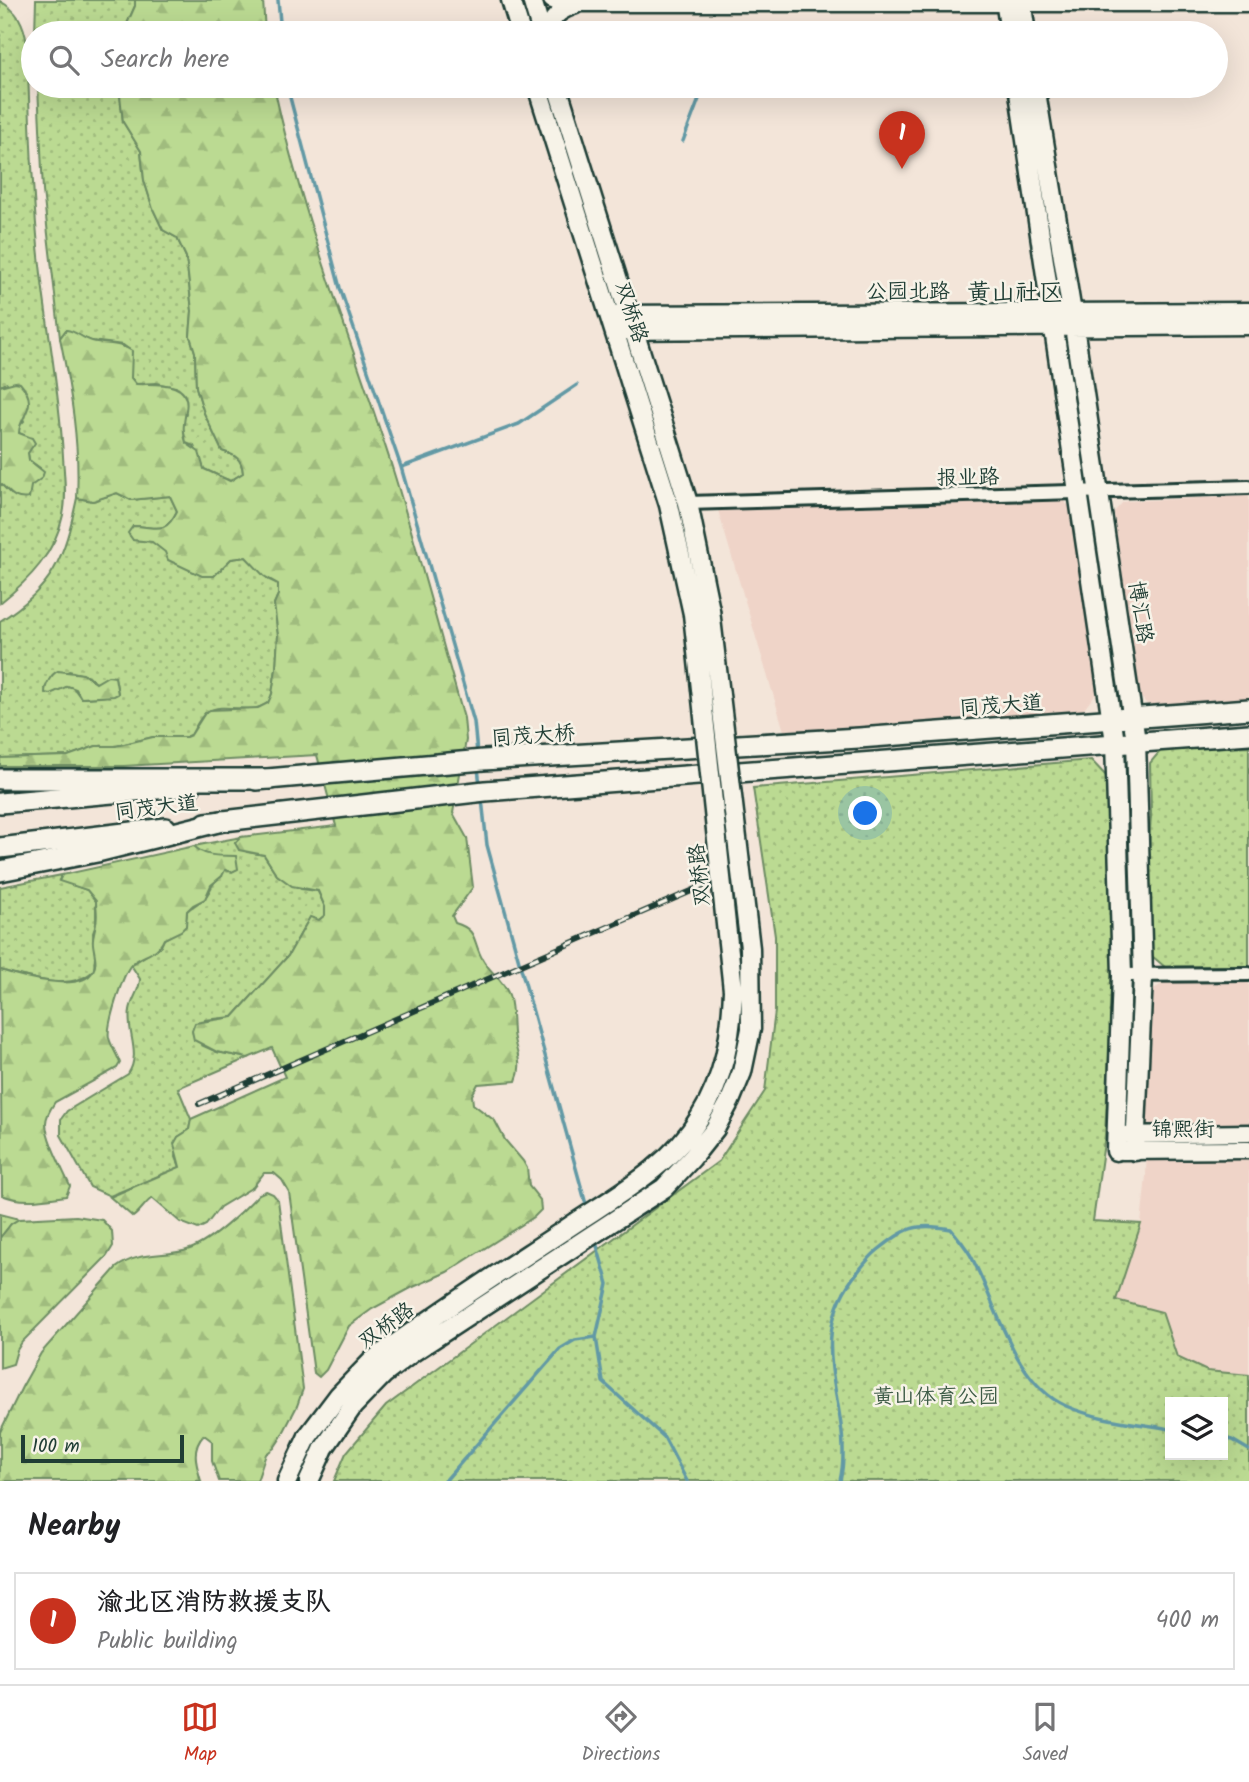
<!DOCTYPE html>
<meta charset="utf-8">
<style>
body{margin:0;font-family:Kalam,"LXGW WenKai TC",sans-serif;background:#f2f2f2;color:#202124}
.controls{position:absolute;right:21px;bottom:21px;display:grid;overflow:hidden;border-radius:0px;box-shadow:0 7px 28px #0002}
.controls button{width:63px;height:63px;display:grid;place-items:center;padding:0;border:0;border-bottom:2px solid #e0e0e0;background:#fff;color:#202124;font:35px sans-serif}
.scale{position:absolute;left:21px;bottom:18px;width:163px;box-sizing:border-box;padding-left:7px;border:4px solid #1f3d34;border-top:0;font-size:19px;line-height:24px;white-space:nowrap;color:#1f3d34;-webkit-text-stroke:5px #f7f3e8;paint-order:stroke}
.you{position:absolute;left:866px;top:814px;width:24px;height:24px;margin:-18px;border:5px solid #fff;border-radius:50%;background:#1a73e8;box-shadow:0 0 0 10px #1a73e833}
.badge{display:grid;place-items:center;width:46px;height:46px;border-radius:50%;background:#c8321e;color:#fff;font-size:23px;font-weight:700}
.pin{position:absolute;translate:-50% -58px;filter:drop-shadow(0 2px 4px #0008)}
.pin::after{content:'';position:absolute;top:37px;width:24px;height:21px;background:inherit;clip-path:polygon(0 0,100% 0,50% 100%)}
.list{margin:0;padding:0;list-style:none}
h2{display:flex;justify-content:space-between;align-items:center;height:91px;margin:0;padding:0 28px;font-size:30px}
h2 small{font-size:23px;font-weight:400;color:#757577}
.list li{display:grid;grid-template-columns:46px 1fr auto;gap:21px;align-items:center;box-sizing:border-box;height:98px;margin:0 14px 14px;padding:0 14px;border:2px solid #e0e0e0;border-radius:0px}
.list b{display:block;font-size:26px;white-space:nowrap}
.list p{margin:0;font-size:23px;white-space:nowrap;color:#757577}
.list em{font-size:23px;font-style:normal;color:#757577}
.icon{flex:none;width:38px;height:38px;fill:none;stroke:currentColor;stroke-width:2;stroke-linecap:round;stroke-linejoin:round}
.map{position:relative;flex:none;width:1249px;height:1481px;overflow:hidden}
.search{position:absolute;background:#fff;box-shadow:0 7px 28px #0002;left:21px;right:21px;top:21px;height:77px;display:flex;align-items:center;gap:18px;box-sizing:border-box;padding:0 24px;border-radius:38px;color:#757577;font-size:26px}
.sheet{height:203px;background:#fff}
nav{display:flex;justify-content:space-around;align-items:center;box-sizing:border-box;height:98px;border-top:2px solid #e0e0e0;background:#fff;font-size:19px;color:#757577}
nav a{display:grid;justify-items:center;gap:4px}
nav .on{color:#c8321e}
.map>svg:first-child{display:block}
.built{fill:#efd4c8}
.grass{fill:url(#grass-dots);stroke:#6d8c63;stroke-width:2;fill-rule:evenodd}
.forest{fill:url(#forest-firs);stroke:#6d8c63;stroke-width:2}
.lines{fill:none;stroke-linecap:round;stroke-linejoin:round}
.stream{stroke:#6299a5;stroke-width:3.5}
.minor-casing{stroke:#1f3d34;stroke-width:18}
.tertiary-casing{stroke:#1f3d34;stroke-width:21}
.secondary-casing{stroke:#1f3d34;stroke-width:23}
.primary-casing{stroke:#1f3d34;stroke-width:24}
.trunk-casing{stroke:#1f3d34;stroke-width:24}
.minor{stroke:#f7f3e8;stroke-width:12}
.tertiary{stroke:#f7f3e8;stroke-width:16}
.secondary{stroke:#f7f3e8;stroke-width:18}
.primary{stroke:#f7f3e8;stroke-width:19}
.trunk{stroke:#f7f3e8;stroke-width:19}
.rail-casing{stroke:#1f3d34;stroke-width:6}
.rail{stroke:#f7f3e8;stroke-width:3.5;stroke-dasharray:10;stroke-linecap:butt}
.secondary-bridge-casing{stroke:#1f3d34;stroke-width:23;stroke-linecap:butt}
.secondary-bridge{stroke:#f7f3e8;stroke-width:18}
.labels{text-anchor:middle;stroke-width:5;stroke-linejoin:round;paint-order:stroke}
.street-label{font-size:21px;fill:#1f3d34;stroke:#f7f3e8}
.park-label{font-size:21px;fill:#3e5c47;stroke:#f7f3e8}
.quarter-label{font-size:24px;fill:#1f3d34;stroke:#f7f3e8}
</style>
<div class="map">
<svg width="1249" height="1481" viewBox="0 0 1249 1481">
<defs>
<pattern id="grass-dots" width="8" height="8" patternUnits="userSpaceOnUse" patternTransform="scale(1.75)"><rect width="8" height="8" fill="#bbda92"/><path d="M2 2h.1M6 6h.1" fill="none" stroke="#a0bc7e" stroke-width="1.8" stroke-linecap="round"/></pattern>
<pattern id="forest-firs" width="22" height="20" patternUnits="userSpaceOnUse" patternTransform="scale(1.75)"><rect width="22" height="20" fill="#bbda92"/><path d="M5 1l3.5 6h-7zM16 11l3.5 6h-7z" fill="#a0bc7e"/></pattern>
</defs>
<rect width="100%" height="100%" fill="#f3e5d9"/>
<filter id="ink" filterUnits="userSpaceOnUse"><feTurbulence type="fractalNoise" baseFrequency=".0143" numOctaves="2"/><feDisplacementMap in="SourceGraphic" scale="14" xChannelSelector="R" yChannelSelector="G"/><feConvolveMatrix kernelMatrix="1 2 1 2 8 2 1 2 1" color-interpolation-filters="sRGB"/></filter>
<g filter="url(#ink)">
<path class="built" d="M 1249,496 L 1249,703 L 1161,710 L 1146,703 L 1135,690 L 1114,512 L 1123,502 L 1129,501 Z
M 1062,500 L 1074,510 L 1100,679 L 1097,692 L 1082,712 L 856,733 L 784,731 L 717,507 Z
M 1165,982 L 1249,982 L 1249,1375 L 1207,1371 L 1176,1357 L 1162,1312 L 1116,1300 L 1141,1224 L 1146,1176 L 1151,991 Z"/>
<path class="grass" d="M 36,0 L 135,0 L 135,6 L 123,33 L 35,33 Z
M 0,1 C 18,11 24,24 27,44 C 30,124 32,203 42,282 C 49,340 60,398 63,456 C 64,475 67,496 63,515 C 55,553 30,579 0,603 L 0,483 L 11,494 L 38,481 L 40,468 L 29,460 L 28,453 L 34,443 L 32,439 L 19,433 L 19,426 L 24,421 L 7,383 L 0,386 Z
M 38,86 L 119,86 L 123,122 L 141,151 L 144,180 L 153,209 L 163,230 L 177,238 L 186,257 L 192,311 L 190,336 L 195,352 L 196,387 L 204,413 L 222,451 C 235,455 242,458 243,473 L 230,481 L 204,469 L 194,446 L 186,443 L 182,423 L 186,414 L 176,387 L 156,383 L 136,384 L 131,378 L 131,351 L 123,345 L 91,341 L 66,330 L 60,338 L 43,191 Z
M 117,493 L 131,500 L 170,496 L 177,511 C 165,536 156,526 133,526 L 133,540 L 152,541 L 197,573 L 214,576 L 231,559 L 246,557 L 269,580 L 278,584 L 278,595 L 274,604 L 278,635 L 276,669 L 271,699 C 256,719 226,700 207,712 C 200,716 195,728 191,735 L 186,737 L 153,737 L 116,746 L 96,746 L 68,756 L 0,758 L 0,621 C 54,587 64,558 77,498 L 92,501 ZM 69,671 L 88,676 L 96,683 L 115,677 L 118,693 C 112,697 89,698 81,698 L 72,686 L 62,687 L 54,692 L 45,688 L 50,681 Z
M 1249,746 L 1249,966 L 1165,967 L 1152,956 L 1147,870 L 1151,817 L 1150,763 L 1161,750 Z
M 1091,760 L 1108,778 L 1113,976 L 1105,1135 L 1093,1221 L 1141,1224 L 1116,1300 L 1162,1312 L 1177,1357 L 1207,1371 L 1249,1375 L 1249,1481 L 334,1481 L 346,1453 L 386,1406 L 719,1161 L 765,1091 L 775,1011 L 775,936 L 753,788 ZM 1170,1402 L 1223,1402 L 1223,1455 L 1170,1455 Z
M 241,837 L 235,843 L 247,852 L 264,855 L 277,875 L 301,889 L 318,891 L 325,907 L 325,915 L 319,920 L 306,924 L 288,956 L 233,1017 L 205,1020 L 201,1045 L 217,1052 L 248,1058 L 178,1088 L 191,1119 L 189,1130 L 178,1137 L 176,1157 L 180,1167 L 110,1196 L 90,1187 L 61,1135 L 61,1119 L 67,1111 L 128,1074 C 142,1053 126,1033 130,1010 C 132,998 140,990 140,979 L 131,965 L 161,946 L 164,939 C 178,931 187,929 187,911 C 193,905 201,903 207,895 C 213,887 212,881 222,876 L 208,855 L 201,853 L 194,846 Z
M 62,875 L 59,880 L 87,890 L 96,901 L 96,925 L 93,933 L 95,956 L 94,970 C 73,993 26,977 0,970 L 0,887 Z
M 0,1214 L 19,1219 L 11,1224 L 0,1238 Z"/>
<path class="forest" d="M 135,0 L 263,0 L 265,33 L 123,33 L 135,6 Z
M 119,86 L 274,86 C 301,216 352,341 392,467 C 418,550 440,635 464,718 L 466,740 L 453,813 L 467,838 L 473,887 L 452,916 L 455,923 C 479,930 472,942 483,960 C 490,972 504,981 509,995 C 513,1007 512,1020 513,1033 C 515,1050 524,1063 516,1081 L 478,1084 L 472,1095 L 473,1104 L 495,1121 L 505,1140 L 523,1161 L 527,1168 L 529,1186 L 540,1200 L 541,1210 L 534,1217 L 447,1272 L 411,1288 L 372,1309 L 349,1326 L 326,1370 L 319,1377 L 314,1373 L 289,1192 L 282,1180 L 274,1173 L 264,1173 L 253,1187 L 220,1207 L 206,1225 L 198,1229 L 180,1222 L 152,1198 C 144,1204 141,1211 133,1217 L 110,1197 L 180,1167 L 174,1144 L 178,1137 L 189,1130 L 191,1119 L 285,1077 L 272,1048 L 248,1058 L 217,1052 L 194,1040 L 192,1031 L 195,1023 L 233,1017 L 288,956 L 310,917 L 319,920 L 325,915 L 325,907 L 318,891 L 292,886 L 277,875 L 264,855 L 239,850 L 235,843 L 241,837 L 336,826 L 317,755 L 124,766 L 0,766 L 0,758 L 68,756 L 96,746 L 116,746 L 153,737 L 186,737 L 191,735 L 205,713 L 210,710 L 258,708 L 268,703 L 272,694 L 276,669 L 278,635 L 274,604 L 278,595 L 278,584 L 264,576 L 246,557 L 231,559 L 214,576 L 202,576 L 168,560 L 165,552 L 152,542 L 133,540 L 128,533 L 133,526 C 156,526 165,536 177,511 L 170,496 L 131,500 L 117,493 L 93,501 L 77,498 C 80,444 71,391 60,338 L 66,330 C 77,331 81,338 92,341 C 107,345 119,342 132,351 L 131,378 L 136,384 C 153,385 192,379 186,410 C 184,423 182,430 186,443 L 199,452 L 204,469 L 230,481 L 243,473 C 242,458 235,455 222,451 L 204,413 L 196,387 L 195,352 L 190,336 L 192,311 L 186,257 L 177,238 L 163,230 L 153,209 L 144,180 L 141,151 L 123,122 Z
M 15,382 L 20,383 C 41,407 19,415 19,433 L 32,438 L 35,443 L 28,453 L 29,460 L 44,472 L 42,478 L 31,486 L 29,498 C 14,501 10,492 0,483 L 0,386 Z
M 58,671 L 83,674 L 96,683 L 108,676 L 115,677 L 118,694 L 114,696 L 81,698 L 76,689 L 68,686 L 50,694 L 45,693 C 45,685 51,674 58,671 Z
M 194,846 C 206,858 220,855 236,856 L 238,869 L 232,872 L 225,870 L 222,876 L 211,885 L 205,899 L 193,905 L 187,911 L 186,926 L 181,931 L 164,939 C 157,956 141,954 131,965 C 123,974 106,1026 109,1038 C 111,1046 117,1054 120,1063 L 117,1068 L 55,1102 C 51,1108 46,1115 46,1123 C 46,1139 63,1170 70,1186 L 66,1196 C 44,1199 23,1204 2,1195 L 0,970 C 19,976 81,994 93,971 C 98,963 94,953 93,944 C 92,936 95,931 96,923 C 98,916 96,908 96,901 L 87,890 L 59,881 L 62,875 Z
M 266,1191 L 273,1194 L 278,1200 L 303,1389 L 297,1406 L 280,1439 L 274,1448 L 266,1454 L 257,1481 L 219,1481 L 212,1461 L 212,1441 L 204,1435 C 191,1449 196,1464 201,1481 L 0,1481 L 0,1432 L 22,1387 L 41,1353 L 116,1268 C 139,1250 165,1258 190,1249 C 212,1241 243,1211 259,1194 Z
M 76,1216 L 102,1220 L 112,1231 L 113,1246 L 107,1256 L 22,1342 L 17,1350 L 13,1364 L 0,1368 L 0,1238 L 11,1224 L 19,1219 Z"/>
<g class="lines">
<path class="stream" d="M 278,0 L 281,33
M 724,33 L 727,25
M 287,86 L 340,288 L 401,467 L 474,722 L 477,753
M 683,141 L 704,86
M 402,467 L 519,424 L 577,385
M 478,768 L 480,785
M 482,799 L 487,845 L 587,1208
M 595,1239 L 608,1284 L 596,1337 L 603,1382 L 664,1437 L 687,1481
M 1223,1438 L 1232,1440 L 1249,1450
M 445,1481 L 560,1349 L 575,1340 L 596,1337
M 840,1481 C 856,1411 802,1346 853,1278 C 861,1268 868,1258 878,1250 C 906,1228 915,1222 951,1229 C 959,1239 968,1249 973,1260 C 997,1306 1015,1384 1066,1406 C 1098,1420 1135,1423 1170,1429"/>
<g class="minor-casing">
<path id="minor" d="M 688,503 L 1249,487
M 1122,975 L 1249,974"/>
</g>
<g class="tertiary-casing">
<path id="tertiary" d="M 552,0 L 582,3 L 1249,3
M 548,33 C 551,17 560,10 576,5
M 1118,1135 L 1249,1133
M 1122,1151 L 1249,1150"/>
</g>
<g class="secondary-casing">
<path id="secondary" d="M 511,0 L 521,33
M 532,0 L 542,33
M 1005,0 L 1010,33
M 1021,0 L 1026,33
M 537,86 L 669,505 L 693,614
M 557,86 L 688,503 L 710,610
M 1018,86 L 1115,742 L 1122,975 L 1116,1151
M 1035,86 L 1072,313 L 1136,741 L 1143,975 L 1135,1151
M 609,315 L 1249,312
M 614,330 L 1249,325
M 287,1481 L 308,1436
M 309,1481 L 324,1448"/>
</g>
<g class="primary-casing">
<path id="primary" d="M 256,780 L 483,760 L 859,738 L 1249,709
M 0,803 L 191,786
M 206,823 L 485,791 L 1249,734
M 0,848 L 166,828"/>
</g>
<g class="trunk-casing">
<path id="trunk" d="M 0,779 L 271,779
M 0,871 L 97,852 L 222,821"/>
</g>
<use href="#minor" class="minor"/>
<use href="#tertiary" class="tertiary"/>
<use href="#secondary" class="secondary"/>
<use href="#primary" class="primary"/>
<use href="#trunk" class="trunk"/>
<g class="rail-casing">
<path id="rail" d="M 199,1104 L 717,880"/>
</g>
<use href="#rail" class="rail"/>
<g class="secondary-bridge-casing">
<path id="secondary-bridge" d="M 308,1436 L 339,1395 L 372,1361 C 435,1314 501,1272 566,1229 C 613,1197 670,1168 700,1117 C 725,1077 731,1036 733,990 L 693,614
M 324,1448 L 353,1406 L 384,1374 L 413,1352 L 664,1188 L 692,1158 L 715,1129 L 730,1101 L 742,1072 L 751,1029 L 750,948 L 710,610"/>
</g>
<use href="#secondary-bridge" class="secondary-bridge"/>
</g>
</g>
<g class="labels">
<g class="street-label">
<text x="908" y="298">公园北路</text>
<text transform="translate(632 312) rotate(72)" y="7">双桥路</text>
<text transform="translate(968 477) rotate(-1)" y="7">报业路</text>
<text transform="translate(1141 612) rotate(81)" y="7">博汇路</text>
<text transform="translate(1001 705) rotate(-4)" y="7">同茂大道</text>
<text transform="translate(533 735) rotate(-4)" y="7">同茂大桥</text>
<text transform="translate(156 807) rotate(-7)" y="7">同茂大道</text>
<text transform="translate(699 875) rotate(-96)" y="7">双桥路</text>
<text x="1183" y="1136">锦熙街</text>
<text transform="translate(386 1325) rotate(-36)" y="7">双桥路</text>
</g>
<g class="park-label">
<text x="936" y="1403">黄山体育公园</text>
</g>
<g class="quarter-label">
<text x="1015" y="300">黄山社区</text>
</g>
</g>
</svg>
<div class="controls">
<button><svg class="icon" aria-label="layers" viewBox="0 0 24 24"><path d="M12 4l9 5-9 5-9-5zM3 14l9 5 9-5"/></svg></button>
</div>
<div class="scale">100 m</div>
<div class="you"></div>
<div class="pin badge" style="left:902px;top:169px">1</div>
<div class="search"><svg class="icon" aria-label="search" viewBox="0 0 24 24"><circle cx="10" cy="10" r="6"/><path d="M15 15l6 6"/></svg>Search here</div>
</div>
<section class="sheet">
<h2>Nearby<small></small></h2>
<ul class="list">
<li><span class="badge">1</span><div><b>渝北区消防救援支队</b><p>Public building</p></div><em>400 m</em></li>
</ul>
</section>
<nav>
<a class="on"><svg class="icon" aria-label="map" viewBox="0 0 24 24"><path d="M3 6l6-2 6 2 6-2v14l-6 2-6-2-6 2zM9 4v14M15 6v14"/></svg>Map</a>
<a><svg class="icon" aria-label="directions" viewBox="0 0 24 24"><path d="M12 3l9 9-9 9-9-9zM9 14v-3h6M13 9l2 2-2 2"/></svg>Directions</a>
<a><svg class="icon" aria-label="saved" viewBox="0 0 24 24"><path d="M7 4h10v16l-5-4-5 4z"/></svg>Saved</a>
</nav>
